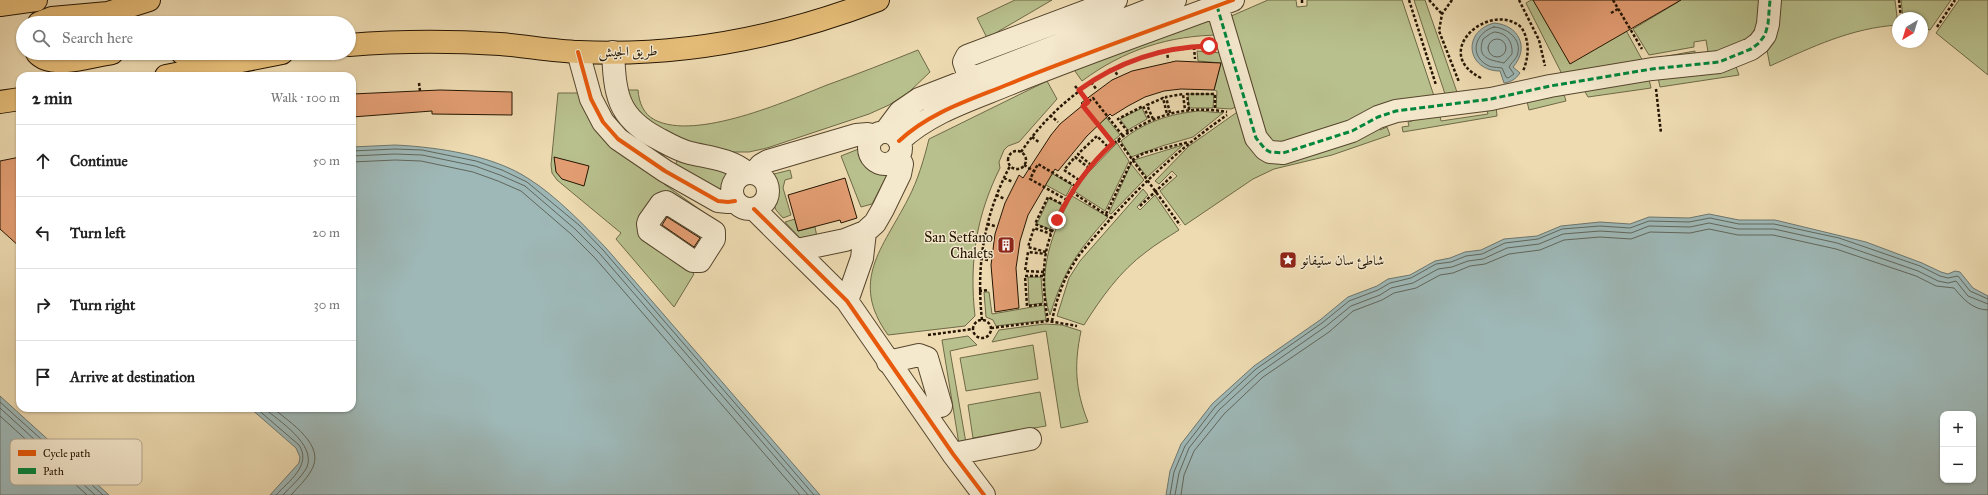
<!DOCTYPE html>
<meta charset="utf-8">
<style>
body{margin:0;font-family:"IM FELL Great Primer",Amiri,serif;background:#f6f6f6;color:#222}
.controls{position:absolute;right:12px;bottom:12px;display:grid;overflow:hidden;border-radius:8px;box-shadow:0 1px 3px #0004}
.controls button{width:36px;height:36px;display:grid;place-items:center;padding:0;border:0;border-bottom:1px solid #e0e0e0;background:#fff;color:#222;font:20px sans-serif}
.compass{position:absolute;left:1892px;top:12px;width:36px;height:36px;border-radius:50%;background:#fff;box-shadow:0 1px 3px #0004;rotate:218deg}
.stop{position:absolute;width:12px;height:12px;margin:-9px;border:3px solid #d93025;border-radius:50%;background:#fff}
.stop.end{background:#d93025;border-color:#fff;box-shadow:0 1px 4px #0008}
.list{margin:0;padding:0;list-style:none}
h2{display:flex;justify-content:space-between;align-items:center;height:52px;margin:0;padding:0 16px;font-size:17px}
h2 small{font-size:13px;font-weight:400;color:#767676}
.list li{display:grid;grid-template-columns:26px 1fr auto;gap:12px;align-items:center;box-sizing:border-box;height:72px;padding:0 16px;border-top:1px solid #e0e0e0}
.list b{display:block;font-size:15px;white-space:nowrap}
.list em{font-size:13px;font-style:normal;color:#767676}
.icon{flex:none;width:22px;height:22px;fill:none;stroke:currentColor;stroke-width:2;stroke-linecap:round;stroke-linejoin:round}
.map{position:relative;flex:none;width:1988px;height:495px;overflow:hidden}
.search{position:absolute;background:#fff;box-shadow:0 1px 3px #0004;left:16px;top:16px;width:340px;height:44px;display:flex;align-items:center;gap:10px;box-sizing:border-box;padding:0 14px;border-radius:22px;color:#767676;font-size:15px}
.panel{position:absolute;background:#fff;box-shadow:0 1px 3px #0004;left:16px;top:72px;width:340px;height:340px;border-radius:12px}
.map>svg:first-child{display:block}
.green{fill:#b8c08d;stroke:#6e6a47}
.water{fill:#9eb8b7;stroke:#6d766e;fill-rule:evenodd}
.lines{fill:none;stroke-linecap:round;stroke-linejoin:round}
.shore{stroke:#60665c;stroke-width:1}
.building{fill:#e39d72;stroke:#231401}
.minor-casing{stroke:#56462d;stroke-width:24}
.highway-casing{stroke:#231401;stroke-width:24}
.path{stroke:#231401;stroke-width:2.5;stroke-dasharray:3 2;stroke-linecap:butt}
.minor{stroke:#f4e8cd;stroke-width:22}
.highway{stroke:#e7be79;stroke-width:22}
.quiet{stroke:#00873e;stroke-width:3;stroke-dasharray:6 3;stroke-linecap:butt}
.cycleway-casing{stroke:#f4e8cd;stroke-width:6}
.cycleway{stroke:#e8590c;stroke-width:4}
.route{stroke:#d93025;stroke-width:5}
.labels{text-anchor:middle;stroke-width:3;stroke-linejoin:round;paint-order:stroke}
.street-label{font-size:14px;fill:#231401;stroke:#f4e8cd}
.poi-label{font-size:14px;fill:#231401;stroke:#f4e8cd;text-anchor:end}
.key{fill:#f4e8cd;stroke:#b5a890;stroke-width:1}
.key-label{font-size:11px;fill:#231401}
</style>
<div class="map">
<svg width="1988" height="495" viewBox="0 0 1988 495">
<rect width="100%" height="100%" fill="#eedbb2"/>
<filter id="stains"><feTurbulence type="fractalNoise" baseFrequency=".005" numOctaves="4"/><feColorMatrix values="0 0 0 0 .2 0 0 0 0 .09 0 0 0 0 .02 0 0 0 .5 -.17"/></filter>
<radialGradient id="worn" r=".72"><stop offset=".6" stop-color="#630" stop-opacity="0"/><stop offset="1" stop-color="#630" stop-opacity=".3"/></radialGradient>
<path class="green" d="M 1015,0 L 1052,0 L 987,38 L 977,18 Z
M 1268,0 L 1296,0 L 1297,7 L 1307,6 L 1307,0 L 1402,0 L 1434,96 L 1357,123 L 1268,146 L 1229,17 Z
M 1414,0 L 1425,0 L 1458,95 L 1446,97 Z
M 1531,0 L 1616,12 L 1645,65 L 1565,80 L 1526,3 Z
M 1678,0 L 1764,0 L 1764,27 L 1733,51 L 1651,59 L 1695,51 L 1695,54 L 1708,52 L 1706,40 L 1694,42 L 1694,47 L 1649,55 L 1633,29 L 1678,2 Z
M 1777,0 L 1895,0 L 1898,25 C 1851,28 1812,47 1770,66 L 1766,45 Z
M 1901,0 L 1951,0 L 1930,30 L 1922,27 L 1922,18 L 1903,18 Z
M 1959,0 L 1988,0 L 1988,75 L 1936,33 Z
M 1216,18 L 1222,35 C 1169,35 1124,50 1082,81 L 1070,64 Z
M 918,50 L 930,72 L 908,93 L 889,105 L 869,114 L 767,148 L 749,152 L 731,152 L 696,146 L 641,120 L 626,90 L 638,90 C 639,102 643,114 655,120 C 696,141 787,101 827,85 C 858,74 888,62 918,50 Z
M 1197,51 L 1222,53 L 1236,107 L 1231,109 L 1216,108 L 1217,91 L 1214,90 L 1221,63 L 1198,61 Z
M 1734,61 L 1739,75 L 1660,87 L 1657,73 Z
M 1648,75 L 1651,88 L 1588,97 L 1581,85 Z
M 1047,81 L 1057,99 L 1019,142 L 1008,146 L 1004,150 L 999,162 L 1000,168 C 976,216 969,263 975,316 L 965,326 L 888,335 C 849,281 883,248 908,199 C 918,180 924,159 929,139 Z
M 1562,88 L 1566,101 L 1529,110 L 1526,97 Z
M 558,93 L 580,93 L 667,179 L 664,184 L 716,221 L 654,202 L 637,227 L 694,274 L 674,307 L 616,239 L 621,233 L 557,180 L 552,173 L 551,165 Z
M 1188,94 L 1214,94 L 1213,108 L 1189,108 Z
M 1093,101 L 1120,135 L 1113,141 L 1085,107 Z
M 1496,106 L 1497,116 L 1403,132 L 1402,127 L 1409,126 L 1408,122 L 1412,121 L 1411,116 L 1439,112 L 1441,121 L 1488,114 L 1486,107 Z
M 1142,108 L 1147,119 L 1128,130 L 1120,119 Z
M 1243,108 L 1260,150 L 1378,124 L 1380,130 L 1387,127 L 1390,135 L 1332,155 L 1274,169 L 1253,179 L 1185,225 L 1160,191 L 1177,176 L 1172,171 L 1159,184 L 1155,181 L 1189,146 Z
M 1199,111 L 1223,113 L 1193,137 L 1162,146 L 1131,157 L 1121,141 C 1144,122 1169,114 1199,111 Z
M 1117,143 L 1129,161 L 1105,211 L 1074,191 L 1087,174 Z
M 1183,145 L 1147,177 L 1134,160 Z
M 861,148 C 865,163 875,167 888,173 L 872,204 L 861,207 L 841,156 Z
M 679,155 L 732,175 L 727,183 L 725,194 L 675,166 Z
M 1131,164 L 1144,180 L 1111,214 L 1109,213 Z
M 1039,166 L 1072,185 L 1066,196 L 1033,178 Z
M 790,170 L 792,178 L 785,180 L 783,188 L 791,215 L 783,218 L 776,210 L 773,202 L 778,191 L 776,185 L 772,181 L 771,177 L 774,174 Z
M 1143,189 L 1148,195 L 1137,207 L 1140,210 L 1155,195 L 1179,230 C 1168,237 1156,244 1146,252 C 1120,271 1101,298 1084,325 L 1057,316 L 1069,278 L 1080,261 Z
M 1072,196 L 1108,217 C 1077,252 1064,270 1050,315 C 1036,274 1052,231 1072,196 Z
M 1049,198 L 1062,205 L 1050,229 L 1037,224 Z
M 795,219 L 798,231 L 815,227 L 817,237 L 800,238 L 785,222 Z
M 1028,277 L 1041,277 L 1043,303 L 1029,305 Z
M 984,292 L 989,292 L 992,314 L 1044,305 L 1046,320 L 996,326 L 993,320 L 986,317 Z
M 1044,324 L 1062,325 L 1081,331 C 1074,365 1075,389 1088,422 L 1061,428 L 1046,331 L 992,342 L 999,330 Z
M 968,336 L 977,345 L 950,351 L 966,443 L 959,444 L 942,340 Z
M 1033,345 L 1038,379 L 966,391 L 960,358 Z
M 1040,392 L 1046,426 L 973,438 L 968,405 Z"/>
<path class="water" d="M 1494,23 C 1519,25 1530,48 1513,67 L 1520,73 C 1516,79 1511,82 1504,83 L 1500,71 C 1467,71 1461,32 1494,23 Z
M 395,145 C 437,147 493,155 529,179 C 555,195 585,226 606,248 L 820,495 L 270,495 L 299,463 L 300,457 L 296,448 L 250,408 L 352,408 L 352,147 Z
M 1709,214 L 1739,220 L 1775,220 L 1866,242 L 1922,263 L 1941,272 L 1948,274 L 1955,271 L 1960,272 L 1973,288 L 1988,296 L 1988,495 L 1166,495 L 1170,471 L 1181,444 L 1212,404 L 1254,366 L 1320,320 L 1348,297 L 1377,286 L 1388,279 L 1410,275 L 1435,261 L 1450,258 L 1465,252 L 1481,250 L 1504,239 L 1537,236 L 1561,226 L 1600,222 L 1630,224 L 1649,217 L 1689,218 ZM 1943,414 L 1973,414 L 1973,480 L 1943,480 Z
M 0,396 L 109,495 L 0,495 Z"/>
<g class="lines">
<path class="shore" d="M 1494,27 C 1508,28 1523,40 1517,56 C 1515,60 1511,63 1509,67 L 1514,74 L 1508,78 L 1506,77 L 1502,68 C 1497,67 1492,68 1487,65 C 1468,54 1476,32 1494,27 Z
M 1495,32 C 1507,33 1513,42 1512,54 L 1504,63 C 1491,60 1476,59 1483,39 L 1490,34 Z
M1488 48a9 9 0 1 1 18 0a9 9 0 1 1-18 0Z
M 352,151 L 395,149 L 422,150 L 476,161 L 502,170 L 527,182 L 579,225 L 603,250 L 814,495
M 352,156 L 395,154 L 422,155 L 475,166 L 500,175 L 525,186 L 575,229 L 600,254 L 808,495
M 352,162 L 395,160 L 421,161 L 473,172 L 498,181 L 521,191 L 571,234 L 595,258 L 800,495
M 0,402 L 103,495
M 0,408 L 95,495
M 256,408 L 299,445 C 312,465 289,481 276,495
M 264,408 C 279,421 316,444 307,467 C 302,477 290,487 283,495
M 273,408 C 290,423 327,445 311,471 C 306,480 298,487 291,495
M 0,416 L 87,495
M 1170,495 L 1174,472 L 1185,446 L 1215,407 L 1256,369 L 1322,323 L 1349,301 L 1378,290 L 1390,283 L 1411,278 L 1436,264 L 1451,262 L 1466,256 L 1482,254 L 1505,243 L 1538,239 L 1562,229 L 1600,226 L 1630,228 L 1649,221 L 1689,222 L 1710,218 L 1739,224 L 1774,224 L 1839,238 L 1920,266 L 1940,276 L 1948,278 L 1958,276 L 1970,291 L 1988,299
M 1175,495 L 1179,473 L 1189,448 L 1219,410 L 1259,373 L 1325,327 L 1351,306 L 1380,295 L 1391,288 L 1413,283 L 1438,269 L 1452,267 L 1468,261 L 1483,259 L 1507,248 L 1539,244 L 1563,234 L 1600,231 L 1631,233 L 1649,226 L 1690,227 L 1709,223 L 1738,229 L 1774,229 L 1837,243 L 1918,271 L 1938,281 L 1948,283 L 1956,281 L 1968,296 L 1988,304
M 1181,495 L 1184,475 L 1194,451 L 1224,414 L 1263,377 L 1329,332 L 1353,311 L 1382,300 L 1394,293 L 1416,288 L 1440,275 L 1453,273 L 1470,266 L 1485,264 L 1509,254 L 1540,250 L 1564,240 L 1600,237 L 1631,239 L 1650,232 L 1690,233 L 1709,229 L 1738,235 L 1773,235 L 1836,249 L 1916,276 L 1936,286 L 1954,288 C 1963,299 1973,310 1988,310"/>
</g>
<path class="building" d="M 1533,0 L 1681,0 L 1570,64 Z
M 1176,61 L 1221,63 L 1214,90 L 1181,89 L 1164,91 L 1145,97 L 1128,106 L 1112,116 L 1110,114 L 1087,136 L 1058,171 L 1055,169 L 1028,215 L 1020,241 L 1016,268 L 1019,308 L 995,312 L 991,265 L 995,234 L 1005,203 L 1019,175 L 1023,178 L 1051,135 L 1060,124 L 1083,105 L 1081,103 L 1112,80 L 1132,71 Z
M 440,90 L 512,92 L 512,115 L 432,114 L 432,111 L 352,117 L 352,94 Z
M 20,157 L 20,247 L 0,229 L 0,161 Z
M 554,157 L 589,166 L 584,186 L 562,179 L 556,172 Z
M 845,178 L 857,218 L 841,223 L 840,220 L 798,231 L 788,195 Z
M 667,217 L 700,238 L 694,247 L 662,225 Z"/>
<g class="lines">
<g class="minor-casing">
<path id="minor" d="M 1217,6 L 1256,138 L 1265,149 L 1270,152 L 1283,153 L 1352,131 L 1378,117 L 1396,111 L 1491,99 L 1550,86 L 1652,69 L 1719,62 L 1751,49 L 1759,43 L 1765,35 L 1768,24 L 1770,0
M 578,52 L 591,99 L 603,122 L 618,139 L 665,171 L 718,201 L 728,202 L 735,201
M 613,52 C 615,94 617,117 657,138 C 668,144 678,150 690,153 C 711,158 730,159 747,173
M 970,79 L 964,62 L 967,56 L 1116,0
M 885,132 L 900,112 L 919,99 L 1175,0
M869 148a16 16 0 1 1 32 0a16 16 0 1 1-32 0Z
M 899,141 C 930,112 970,100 1009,84 C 1083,54 1158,28 1233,0
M732 191a18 18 0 1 1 36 0a18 18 0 1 1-36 0Z
M 754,173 L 761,165 L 768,161 L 856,135 L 868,134 L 875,136
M 666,202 L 714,232 L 714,239 L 700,261 L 693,261 L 649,231 L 648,224 L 649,221 L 661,204 Z
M 754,209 L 847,301 L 953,454 L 984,495
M 797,250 L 845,240 L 865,232 L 875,223 L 883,209 L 900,174 L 902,164 L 898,157
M 847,301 L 862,258 L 865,232
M 888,362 L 919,355 L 927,358 L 941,406
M 953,454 L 1030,439"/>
</g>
<g class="highway-casing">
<path id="highway" d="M 0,5 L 36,0
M 39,23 L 52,18 L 108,13 L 149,0
M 349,45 C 399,41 450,41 500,44 C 526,46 552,51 579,52 C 681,57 782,37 878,0
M 37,53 C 52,70 91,56 112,53
M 182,53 L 205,59 L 221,66
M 166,76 L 282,53
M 0,102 L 20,99"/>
</g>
<path class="path" d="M 1302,0 L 1302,3
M 1409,0 L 1436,85
M 1429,0 L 1442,14
M 1452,0 L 1442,14 L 1439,31 L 1459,82
M 1519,0 L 1539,40 L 1545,66
M 1613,0 L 1642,49
M 1899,0 L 1901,18
M 1611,13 L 1618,9
M 1937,27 L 1955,0
M 1194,47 L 1195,59
M 1167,50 L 1168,60
M 1157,52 L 1208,46
M 1113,68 L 1118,76
M 1481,78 C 1429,52 1490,0 1521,27 C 1530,40 1529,57 1523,71
M 1091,82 L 1097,90
M 419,83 L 420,91
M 1075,86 L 1088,102
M 1656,89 L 1661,133
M 1189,110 L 1187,94 L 1215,94 L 1215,110
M 1170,113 L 1166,97 L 1183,94 L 1185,110
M 1050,115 L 1058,122
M 1153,119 L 1147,105 L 1163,98 L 1167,114
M 1128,132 L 1118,119 L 1143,106 L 1150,120
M 1032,137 L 1040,143
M 1118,140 L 1180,225
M 1113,143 L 1083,106 L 1093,98 L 1123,136
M1008 160a9 9 0 1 1 18 0a9 9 0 1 1-18 0Z
M 1021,152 C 1047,114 1075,92 1113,68
M 1024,165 L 1034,171
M 1091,165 L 1078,154 L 1097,136 L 1108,147
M 1004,178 L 1013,182
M 1079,180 L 1064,170 L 1075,157 L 1089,168
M 1072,192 L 1111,218
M 996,195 L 1005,199
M 1067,200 L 1030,179 L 1038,164 L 1075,186
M 1140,206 L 1173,175
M 1106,214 L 1132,160 L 1144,153 L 1189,142
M 987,224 L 995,226
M 1052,231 L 1035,224 L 1048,197 L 1064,205
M 1046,252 L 1028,247 L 1034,228 L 1051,234
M 980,259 L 989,260
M 1044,272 L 1025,271 L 1028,252 L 1046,254
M 1043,276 L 1025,276 L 1027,306 L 1045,304
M 979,291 L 989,290
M973 329a9 9 0 1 1 18 0a9 9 0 1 1-18 0Z
M 982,320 C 976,265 984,215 1010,166
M 1048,321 C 1044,297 1042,276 1046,252 C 1049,237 1055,223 1062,209 C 1092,148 1155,98 1227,112
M 1052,321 C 1057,296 1065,275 1080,254 C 1124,201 1171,154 1227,115
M 991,328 L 1048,321 L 1077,326
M 928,335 L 973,329"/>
<use href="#minor" class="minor"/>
<use href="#highway" class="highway"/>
<path class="quiet" d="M 1217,6 L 1256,138 L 1265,149 L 1270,152 L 1283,153 L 1352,131 L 1378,117 L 1396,111 L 1491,99 L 1550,86 L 1652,69 L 1719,62 L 1751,49 L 1759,43 L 1765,35 L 1768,24 L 1770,0"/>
<g class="cycleway-casing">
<path id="cycleway" d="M 578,52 L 591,99 L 603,122 L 618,139 L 665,171 L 718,201 L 728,202 L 735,201
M 899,141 C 930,112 970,100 1009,84 C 1083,54 1158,28 1233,0
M 754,209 L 847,301 L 953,454 L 984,495"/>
</g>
<use href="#cycleway" class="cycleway"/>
</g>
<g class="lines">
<path class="route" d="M 1057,220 C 1071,190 1088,166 1113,143 L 1083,106 L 1088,102 L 1079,90 C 1118,62 1160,47 1209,46"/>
</g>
<defs>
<g id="building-square" transform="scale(0.9)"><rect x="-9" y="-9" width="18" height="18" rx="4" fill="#8f2418" stroke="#f4e8cd"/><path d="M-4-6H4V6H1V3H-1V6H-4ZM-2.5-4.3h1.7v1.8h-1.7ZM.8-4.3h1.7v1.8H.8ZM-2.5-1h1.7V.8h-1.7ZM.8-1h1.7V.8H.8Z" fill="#fff"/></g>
<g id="sight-square" transform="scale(0.9)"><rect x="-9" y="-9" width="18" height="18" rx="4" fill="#8f2418" stroke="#f4e8cd"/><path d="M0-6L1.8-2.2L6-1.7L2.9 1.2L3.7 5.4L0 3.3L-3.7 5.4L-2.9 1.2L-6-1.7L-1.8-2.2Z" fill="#fff"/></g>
</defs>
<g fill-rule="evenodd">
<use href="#building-square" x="1006" y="245"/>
<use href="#sight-square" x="1288" y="260"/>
</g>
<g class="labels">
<g class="street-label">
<text transform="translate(628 51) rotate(-1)" y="5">طريق الجيش</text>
</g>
<g class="poi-label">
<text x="993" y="242">San Setfano<tspan x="993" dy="16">Chalets</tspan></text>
<text x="1301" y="265" text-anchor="start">شاطئ سان ستيفانو</text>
</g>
</g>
<rect x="10" y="439" width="132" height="46" rx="6" class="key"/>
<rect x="18" y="450" width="18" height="6" fill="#e8590c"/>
<rect x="18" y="468" width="18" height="6" fill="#00873e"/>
<g class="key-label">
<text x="43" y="457">Cycle path</text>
<text x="43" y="475">Path</text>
</g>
<rect width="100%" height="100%" filter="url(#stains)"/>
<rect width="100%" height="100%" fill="url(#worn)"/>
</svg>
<div class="controls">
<button>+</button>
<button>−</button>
</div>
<svg class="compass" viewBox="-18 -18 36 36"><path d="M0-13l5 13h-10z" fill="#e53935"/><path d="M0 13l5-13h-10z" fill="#767676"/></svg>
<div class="stop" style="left:1209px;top:46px"></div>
<div class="stop end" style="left:1057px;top:220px"></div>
<div class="search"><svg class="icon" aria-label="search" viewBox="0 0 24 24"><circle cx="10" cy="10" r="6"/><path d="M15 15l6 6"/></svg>Search here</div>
<section class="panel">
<h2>2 min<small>Walk · 100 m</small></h2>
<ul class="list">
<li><svg class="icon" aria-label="ahead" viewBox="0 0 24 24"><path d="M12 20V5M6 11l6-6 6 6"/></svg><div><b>Continue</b></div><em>50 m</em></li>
<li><svg class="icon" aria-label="left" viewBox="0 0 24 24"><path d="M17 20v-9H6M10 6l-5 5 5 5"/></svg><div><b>Turn left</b></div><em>20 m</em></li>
<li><svg class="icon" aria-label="right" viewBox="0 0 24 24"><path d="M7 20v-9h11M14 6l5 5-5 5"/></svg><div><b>Turn right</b></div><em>30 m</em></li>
<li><svg class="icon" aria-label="arrive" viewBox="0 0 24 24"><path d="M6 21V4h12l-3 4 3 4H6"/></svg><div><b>Arrive at destination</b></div></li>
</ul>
</section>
</div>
